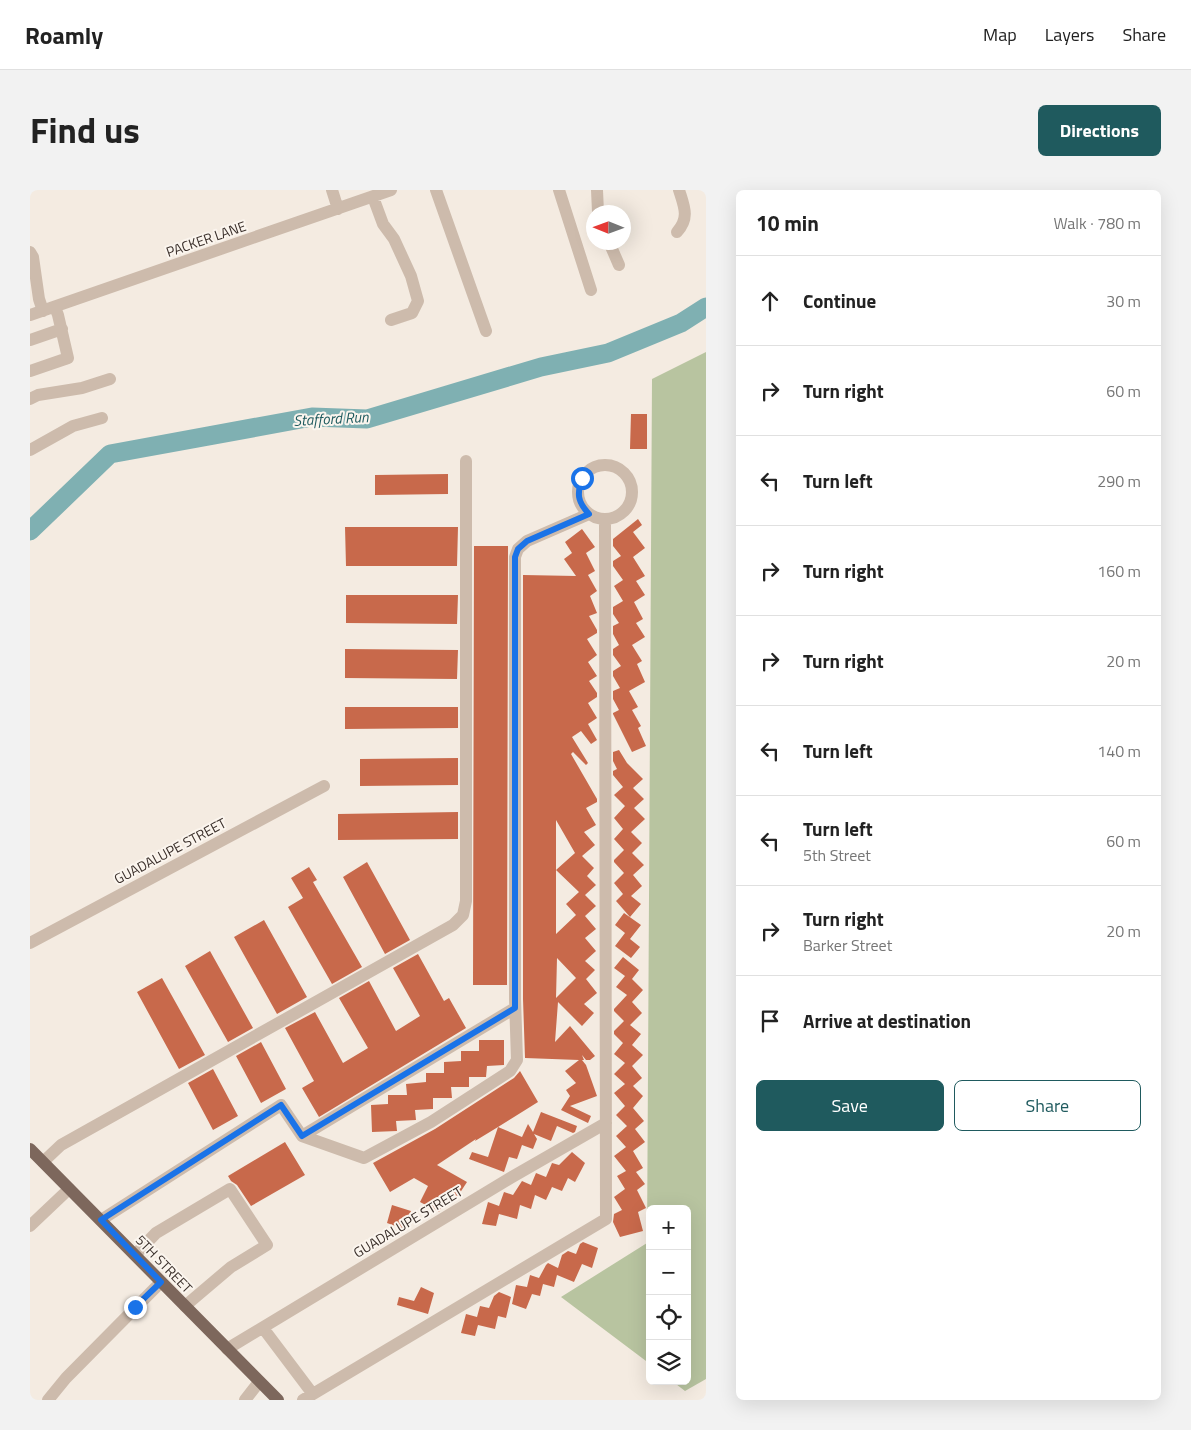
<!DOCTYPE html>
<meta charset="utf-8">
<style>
body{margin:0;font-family:"Titillium Web",sans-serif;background:#f2f2f2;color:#222}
.controls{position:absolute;right:15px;bottom:15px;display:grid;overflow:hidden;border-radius:8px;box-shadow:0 5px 20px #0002}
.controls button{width:45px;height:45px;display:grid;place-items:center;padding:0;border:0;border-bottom:1px solid #e0e0e0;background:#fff;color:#222;font:25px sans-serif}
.compass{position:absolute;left:556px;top:15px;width:45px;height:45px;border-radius:50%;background:#fff;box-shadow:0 5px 20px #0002;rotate:271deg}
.stop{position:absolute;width:15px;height:15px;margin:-11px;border:4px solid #1a73e8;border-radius:50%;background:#fff}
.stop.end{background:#1a73e8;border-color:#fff;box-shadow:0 1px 5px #0008}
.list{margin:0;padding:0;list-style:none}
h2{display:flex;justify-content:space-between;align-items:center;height:65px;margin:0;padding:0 20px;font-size:21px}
h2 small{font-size:16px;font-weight:400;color:#767676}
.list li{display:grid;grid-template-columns:32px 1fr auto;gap:15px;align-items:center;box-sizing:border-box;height:90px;padding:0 20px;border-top:1px solid #e0e0e0}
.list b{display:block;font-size:19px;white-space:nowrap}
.list p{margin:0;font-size:16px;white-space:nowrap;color:#767676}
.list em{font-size:16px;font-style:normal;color:#767676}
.actions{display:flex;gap:10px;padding:15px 20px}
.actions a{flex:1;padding:11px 0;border:1px solid #1f5a5e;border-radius:8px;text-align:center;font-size:18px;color:#1f5a5e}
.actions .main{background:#1f5a5e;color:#fff}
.icon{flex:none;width:28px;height:28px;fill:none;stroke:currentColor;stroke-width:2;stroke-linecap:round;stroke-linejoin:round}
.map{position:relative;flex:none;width:676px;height:1210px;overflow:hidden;border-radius:8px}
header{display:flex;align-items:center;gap:30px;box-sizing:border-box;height:70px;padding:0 25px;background:#fff;border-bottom:1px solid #e0e0e0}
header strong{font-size:24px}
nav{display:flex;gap:28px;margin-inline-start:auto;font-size:18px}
.intro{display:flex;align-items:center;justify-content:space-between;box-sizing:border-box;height:120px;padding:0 30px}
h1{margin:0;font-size:35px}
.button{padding:12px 22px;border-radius:8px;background:#1f5a5e;color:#fff;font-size:18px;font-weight:700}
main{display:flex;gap:30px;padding:0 30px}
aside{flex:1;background:#fff;border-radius:8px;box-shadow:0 5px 20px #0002}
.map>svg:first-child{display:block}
.green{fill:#b8c4a0}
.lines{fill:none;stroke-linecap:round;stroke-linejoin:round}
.river{stroke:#7fb0b2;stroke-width:19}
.building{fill:#c8694b;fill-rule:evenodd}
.minor{stroke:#cdbbac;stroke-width:12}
.major{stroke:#7d675c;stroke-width:12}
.route{stroke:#1a73e8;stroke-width:6}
.labels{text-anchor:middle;stroke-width:4;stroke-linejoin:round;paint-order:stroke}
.street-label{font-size:14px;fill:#3b302b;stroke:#fbf5ee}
.water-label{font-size:15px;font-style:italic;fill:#1f5a5e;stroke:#fbf5ee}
</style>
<header>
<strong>Roamly</strong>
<nav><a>Map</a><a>Layers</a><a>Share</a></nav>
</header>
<div class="intro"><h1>Find us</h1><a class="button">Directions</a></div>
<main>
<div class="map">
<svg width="676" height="1210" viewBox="0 0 676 1210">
<rect width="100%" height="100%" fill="#f4ebe1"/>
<path class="green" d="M 676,162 L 676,1189 L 655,1201 L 642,1191 L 657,1191 L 657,1019 L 620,1019 L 620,1174 L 531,1107 L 617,1053 L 622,189 Z"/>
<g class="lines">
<path class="river" d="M 0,341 L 80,264 L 282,227 L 337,229 L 511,177 L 578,163 L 651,133 L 676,117"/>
</g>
<path class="building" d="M 601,224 L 617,224 L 617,259 L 600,259 Z
M 418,284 L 418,304 L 345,305 L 345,285 Z
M 608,329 L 612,335 L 603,342 L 615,358 L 603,367 L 615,386 L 606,391 L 615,405 L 604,412 L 613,429 L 606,433 L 615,447 L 602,455 L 612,471 L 607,474 L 615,492 L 599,501 L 608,517 L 602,520 L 611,536 L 608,538 L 616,556 L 602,562 L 583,524 L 583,523 L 589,520 L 583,509 L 583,501 L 590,498 L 583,486 L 583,481 L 591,476 L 583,465 L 583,459 L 589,455 L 583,444 L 583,436 L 589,433 L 583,424 L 583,417 L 593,411 L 584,396 L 593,390 L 583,376 L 583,371 L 591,366 L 583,356 L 583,349 Z
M 315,337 L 428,337 L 427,376 L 316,376 Z
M 552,339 L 565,357 L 556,363 L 565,381 L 558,385 L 567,401 L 560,406 L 567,423 L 559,426 L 567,440 L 567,443 L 557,449 L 567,465 L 558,472 L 567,486 L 559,491 L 567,503 L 567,507 L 558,513 L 567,528 L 558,534 L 567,550 L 561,554 L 551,541 L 542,547 L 558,573 L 556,575 L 543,562 L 541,564 L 567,609 L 567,612 L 556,618 L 566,635 L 554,642 L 565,655 L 552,666 L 564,678 L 557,686 L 566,695 L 555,705 L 566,716 L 555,726 L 566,739 L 555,748 L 566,761 L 555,771 L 565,780 L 556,789 L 567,803 L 554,814 L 564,823 L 552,836 L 528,812 L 525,852 L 540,836 L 565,866 L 560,870 L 556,870 L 552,865 L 554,870 L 552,870 L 556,875 L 567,906 L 540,916 L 561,926 L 558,933 L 531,920 L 540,906 L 536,900 L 546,893 L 535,881 L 549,870 L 495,868 L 493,809 L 493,385 L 546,386 L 534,369 L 542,363 L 535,352 ZM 526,630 L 545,663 L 526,680 L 549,702 L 536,714 L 546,725 L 526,744 ZM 527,768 L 546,788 L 526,808 Z
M 444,356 L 478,356 L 477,795 L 443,795 Z
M 316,405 L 428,405 L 427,434 L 316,433 Z
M 315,459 L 428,460 L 427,489 L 315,488 Z
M 315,517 L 428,517 L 428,538 L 315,539 Z
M 589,560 L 597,573 L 613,589 L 603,598 L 614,609 L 604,618 L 615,629 L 601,642 L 612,653 L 602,663 L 614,675 L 603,685 L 612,696 L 601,706 L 611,714 L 600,727 L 586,711 L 593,704 L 584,693 L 594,683 L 584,672 L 584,670 L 594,660 L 584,649 L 593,639 L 584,628 L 595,616 L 584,605 L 593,597 L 583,585 L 583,581 L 587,579 L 583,571 L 583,562 Z
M 428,568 L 428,595 L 330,596 L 330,569 Z
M 428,622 L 428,649 L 308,650 L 308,624 Z
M 337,672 L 380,750 L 355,764 L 313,687 Z
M 279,677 L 287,690 L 283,692 L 332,777 L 302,794 L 258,717 L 273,708 L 261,688 Z
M 594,723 L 611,735 L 600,749 L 610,757 L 601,768 L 585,756 L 595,743 L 585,735 Z
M 234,730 L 277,807 L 247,824 L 204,747 Z
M 180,761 L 223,838 L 198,852 L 155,776 Z
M 388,764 L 414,811 L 419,808 L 436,838 L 289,927 L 272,898 L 284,891 L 255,838 L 285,822 L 313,873 L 338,858 L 309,808 L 339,791 L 366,841 L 390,826 L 363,778 Z
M 593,767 L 609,780 L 602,789 L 613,800 L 602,812 L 612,823 L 600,835 L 611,844 L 602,855 L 613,865 L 602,876 L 612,888 L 603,896 L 613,906 L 603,918 L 614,931 L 605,939 L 615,952 L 603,961 L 613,978 L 606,982 L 615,994 L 607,1000 L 616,1018 L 608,1022 L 613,1041 L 590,1047 L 583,1032 L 584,1024 L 592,1020 L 584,1007 L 595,999 L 587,986 L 596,981 L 584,966 L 596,957 L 586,946 L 597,936 L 586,925 L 595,916 L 584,903 L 595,894 L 584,884 L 595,873 L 584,864 L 593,853 L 584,844 L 584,841 L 594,831 L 584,821 L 584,819 L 597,805 L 586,797 L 595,786 L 584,778 Z
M 132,788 L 175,865 L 149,879 L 107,802 Z
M 449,850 L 474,850 L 474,875 L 457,876 L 456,887 L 439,887 L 439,897 L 421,897 L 422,908 L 403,908 L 403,919 L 385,920 L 386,930 L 366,931 L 367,941 L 342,942 L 341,915 L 358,914 L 358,905 L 377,905 L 376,894 L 396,892 L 396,883 L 414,883 L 414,872 L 431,871 L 431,861 L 449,861 Z
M 231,852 L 256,899 L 231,913 L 206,866 Z
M 183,879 L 208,926 L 183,940 L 158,893 Z
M 490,881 L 508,912 L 468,937 L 492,947 L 498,934 L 503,942 L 511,922 L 547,936 L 545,942 L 543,943 L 527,936 L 521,951 L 504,944 L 507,949 L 503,959 L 492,955 L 487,969 L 479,967 L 474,982 L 439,969 L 442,962 L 458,967 L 468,937 L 445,951 L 446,949 L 407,975 L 437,992 L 424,1012 L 416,1008 L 409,1022 L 390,1012 L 398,996 L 384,988 L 360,1002 L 343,973 L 405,939 L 484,888 Z
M 255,952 L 275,985 L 221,1016 L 207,995 L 201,991 L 198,986 Z
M 542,962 L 555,973 L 545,992 L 538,988 L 532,1001 L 522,997 L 516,1010 L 505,1005 L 501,1019 L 490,1015 L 487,1029 L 469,1024 L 466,1036 L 452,1034 L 458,1012 L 469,1016 L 474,1002 L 483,1005 L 492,991 L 501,995 L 506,983 L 516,987 L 522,973 L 529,975 Z
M 362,1015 L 381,1021 L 374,1039 L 357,1033 Z
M 553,1052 L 568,1058 L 562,1078 L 552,1074 L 544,1092 L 527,1085 L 524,1097 L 513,1094 L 510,1106 L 502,1104 L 496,1119 L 482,1114 L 486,1095 L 497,1097 L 500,1085 L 509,1088 L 516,1075 L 518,1073 L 528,1078 L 532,1065 L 538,1061 L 546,1064 L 550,1054 Z
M 391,1097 L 404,1103 L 398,1124 L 367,1115 L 369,1107 L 384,1111 Z
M 469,1102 L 481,1107 L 476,1128 L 468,1126 L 465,1139 L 448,1135 L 445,1146 L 431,1143 L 436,1124 L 447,1127 L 450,1116 L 459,1118 L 464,1106 Z"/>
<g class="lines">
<path class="minor" d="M 302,0 L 308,19
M 406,0 L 456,141
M 529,0 L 561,100
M 567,0 L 568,22
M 343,7 L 353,34 L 364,49 L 381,86 L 388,111 L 382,123 L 361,130
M 647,42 C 660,28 654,16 649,0
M 579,52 L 589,75
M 0,62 L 3,67 L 9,109 L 13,121
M 0,125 L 361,0
M 0,150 L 32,139
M 0,181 L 38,168 L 28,125 L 25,117
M 0,209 L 8,205 L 52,198 L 80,189
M 0,260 L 43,236 L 72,228
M548 302a27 27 0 1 1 54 0a27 27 0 1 1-54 0Z
M 0,753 L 294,596
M 272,946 L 485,818
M 13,972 L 31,955 L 423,735 L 433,725 L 436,711 L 436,271
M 71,1030 L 251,915 L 272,946 L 334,968 L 401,932 L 480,881 L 487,870 L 485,809 L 485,367 L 488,359 L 497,351 L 559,324
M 0,1036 L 39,999
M 105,1065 L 126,1043 L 200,999 L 237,1055 L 201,1077 L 155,1116
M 233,1138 L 282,1203
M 197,1159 L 482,987 L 576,933
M 18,1210 L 36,1188 L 131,1092
M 215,1210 L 229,1192
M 273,1210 L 576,1029 L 575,330"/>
<path class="major" d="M 0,959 L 248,1210"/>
</g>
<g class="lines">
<path class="route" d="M 105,1117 L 131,1092 L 71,1030 L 251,915 L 272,946 L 485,818 L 485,367 L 488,359 L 497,351 L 559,324 C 547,311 547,304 552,288"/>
</g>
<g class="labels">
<g class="street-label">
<text transform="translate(176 49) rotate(-19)" y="5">PACKER LANE</text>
<text transform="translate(140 661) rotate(-28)" y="5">GUADALUPE STREET</text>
<text transform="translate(378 1032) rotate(-31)" y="5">GUADALUPE STREET</text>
<text transform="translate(134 1074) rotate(46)" y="5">5TH STREET</text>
</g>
<g class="water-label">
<text transform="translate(301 229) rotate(-3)" y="5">Stafford Run</text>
</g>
</g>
</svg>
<div class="controls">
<button>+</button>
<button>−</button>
<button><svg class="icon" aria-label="locate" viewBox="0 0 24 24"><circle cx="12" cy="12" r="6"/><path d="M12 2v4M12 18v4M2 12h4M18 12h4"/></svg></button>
<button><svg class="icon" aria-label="layers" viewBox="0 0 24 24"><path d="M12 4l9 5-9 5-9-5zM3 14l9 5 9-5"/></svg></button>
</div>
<svg class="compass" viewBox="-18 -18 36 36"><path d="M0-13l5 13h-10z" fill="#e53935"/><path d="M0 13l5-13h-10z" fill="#767676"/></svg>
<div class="stop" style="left:552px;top:288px"></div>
<div class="stop end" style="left:105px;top:1117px"></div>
</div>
<aside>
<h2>10 min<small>Walk · 780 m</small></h2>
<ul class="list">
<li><svg class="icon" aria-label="ahead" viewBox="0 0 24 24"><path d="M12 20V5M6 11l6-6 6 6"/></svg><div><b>Continue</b></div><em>30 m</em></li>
<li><svg class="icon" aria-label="right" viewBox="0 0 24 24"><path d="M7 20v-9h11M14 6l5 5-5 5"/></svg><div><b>Turn right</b></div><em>60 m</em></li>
<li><svg class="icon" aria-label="left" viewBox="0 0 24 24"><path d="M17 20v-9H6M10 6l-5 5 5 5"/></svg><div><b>Turn left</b></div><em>290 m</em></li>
<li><svg class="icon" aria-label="right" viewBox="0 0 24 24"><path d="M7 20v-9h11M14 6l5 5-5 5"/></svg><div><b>Turn right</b></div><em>160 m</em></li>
<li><svg class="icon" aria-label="right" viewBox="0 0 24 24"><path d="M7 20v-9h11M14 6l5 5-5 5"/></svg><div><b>Turn right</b></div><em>20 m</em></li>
<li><svg class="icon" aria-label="left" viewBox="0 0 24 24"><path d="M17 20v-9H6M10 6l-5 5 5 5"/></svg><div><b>Turn left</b></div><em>140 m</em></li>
<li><svg class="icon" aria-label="left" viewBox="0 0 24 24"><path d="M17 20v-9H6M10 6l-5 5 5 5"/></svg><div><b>Turn left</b><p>5th Street</p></div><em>60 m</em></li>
<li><svg class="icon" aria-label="right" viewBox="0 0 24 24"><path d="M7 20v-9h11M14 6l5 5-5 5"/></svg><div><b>Turn right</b><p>Barker Street</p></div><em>20 m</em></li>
<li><svg class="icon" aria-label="arrive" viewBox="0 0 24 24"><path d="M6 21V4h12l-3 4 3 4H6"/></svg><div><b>Arrive at destination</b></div></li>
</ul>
<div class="actions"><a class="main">Save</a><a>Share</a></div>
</aside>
</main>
